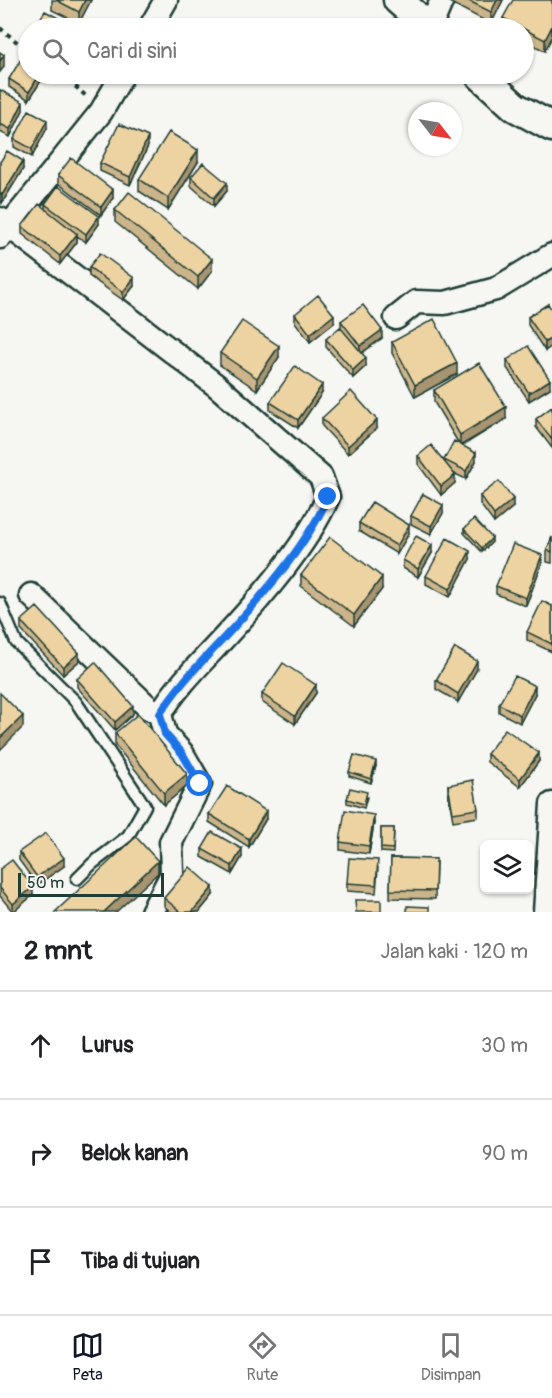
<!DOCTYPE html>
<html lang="id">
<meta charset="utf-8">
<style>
body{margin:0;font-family:Pangolin,sans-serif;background:#f2f2f2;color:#202124}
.controls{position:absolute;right:18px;bottom:18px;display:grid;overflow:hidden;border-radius:9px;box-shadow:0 2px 4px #0004}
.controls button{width:54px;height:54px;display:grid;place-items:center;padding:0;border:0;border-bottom:2px solid #e0e0e0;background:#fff;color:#202124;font:30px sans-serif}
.compass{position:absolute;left:408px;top:102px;width:54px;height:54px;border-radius:50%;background:#fff;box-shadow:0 2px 4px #0004;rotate:121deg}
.scale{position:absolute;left:18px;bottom:15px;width:146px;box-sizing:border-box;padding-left:6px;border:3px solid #1f3d34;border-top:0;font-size:16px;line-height:21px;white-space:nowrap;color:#1f3d34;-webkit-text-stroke:4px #f6f6f2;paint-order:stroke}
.stop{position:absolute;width:18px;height:18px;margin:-14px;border:4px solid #1a73e8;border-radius:50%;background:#fff}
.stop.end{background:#1a73e8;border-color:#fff;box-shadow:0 2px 6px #0008}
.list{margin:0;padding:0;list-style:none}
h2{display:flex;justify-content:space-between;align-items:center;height:78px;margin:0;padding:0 24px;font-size:26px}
h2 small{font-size:20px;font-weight:400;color:#757577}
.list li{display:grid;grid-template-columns:39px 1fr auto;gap:18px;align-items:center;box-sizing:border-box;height:108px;padding:0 24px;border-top:2px solid #e0e0e0}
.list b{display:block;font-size:22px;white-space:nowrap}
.list em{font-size:20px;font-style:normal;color:#757577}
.icon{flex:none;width:33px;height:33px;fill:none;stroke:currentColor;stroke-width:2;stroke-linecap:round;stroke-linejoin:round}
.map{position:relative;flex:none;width:552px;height:912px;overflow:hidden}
.search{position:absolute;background:#fff;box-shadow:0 2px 4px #0004;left:18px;right:18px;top:18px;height:66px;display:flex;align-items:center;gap:15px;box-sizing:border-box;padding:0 21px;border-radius:33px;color:#757577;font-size:22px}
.sheet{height:402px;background:#fff}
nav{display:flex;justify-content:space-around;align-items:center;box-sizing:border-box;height:84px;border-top:2px solid #e0e0e0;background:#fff;font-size:16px;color:#757577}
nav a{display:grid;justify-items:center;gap:3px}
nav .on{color:#111827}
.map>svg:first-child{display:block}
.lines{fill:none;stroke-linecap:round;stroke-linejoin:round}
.service-casing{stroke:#1f3d34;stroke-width:15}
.minor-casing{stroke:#1f3d34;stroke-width:27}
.tertiary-casing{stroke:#1f3d34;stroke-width:33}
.path{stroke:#1f3d34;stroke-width:4;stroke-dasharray:4.5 4.5;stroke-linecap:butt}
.service{stroke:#f6f6f2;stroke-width:10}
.minor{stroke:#f6f6f2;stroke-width:22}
.tertiary{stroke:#f6f6f2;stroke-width:28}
.wall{fill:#cdb58b;stroke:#1f3d34;stroke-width:1.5}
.shaded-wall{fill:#a79471;stroke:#1f3d34;stroke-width:1.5}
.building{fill:#eed3a2;stroke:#1f3d34;stroke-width:1.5}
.route{stroke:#1a73e8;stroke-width:8}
</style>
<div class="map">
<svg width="552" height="912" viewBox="0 0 552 912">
<rect width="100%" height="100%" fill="#f6f6f2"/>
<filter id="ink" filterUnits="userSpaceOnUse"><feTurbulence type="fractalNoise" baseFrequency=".0167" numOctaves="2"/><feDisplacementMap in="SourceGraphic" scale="12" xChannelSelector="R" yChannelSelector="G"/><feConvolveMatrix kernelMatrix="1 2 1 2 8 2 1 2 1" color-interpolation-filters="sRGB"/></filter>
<g filter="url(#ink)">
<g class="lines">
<g class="service-casing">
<path id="service" d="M 0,603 L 16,642 L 76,702 L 145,806 L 128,836 L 92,864 L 77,879"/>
</g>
<g class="minor-casing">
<path id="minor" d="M 150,28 L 166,0
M 430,28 L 442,0
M 0,219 L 217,386 L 321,477 L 328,497 C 307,546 258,601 222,640 C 200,664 177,686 160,714 L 165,734 L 182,753 L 200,784 L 171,842 L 172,874 L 152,912
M 0,237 L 101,112 L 123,74
M 396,318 L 416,302 L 445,303 L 496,289 L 552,255
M 31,595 L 149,708 L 160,714
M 545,912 L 552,804"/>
</g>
<g class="tertiary-casing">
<path id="tertiary" d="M 398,0 L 430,28
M 479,74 L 515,107 L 552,127"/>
</g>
<path class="path" d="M 0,28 L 28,51
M 62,74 L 88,98"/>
<use href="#service" class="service"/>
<use href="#minor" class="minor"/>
<use href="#tertiary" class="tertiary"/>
</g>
<path class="wall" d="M 52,0 L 91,0 L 79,23 L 52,10 Z
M 449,0 L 503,0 L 491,24 L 449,2 Z
M 552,0 L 545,51 L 524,40 L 524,28 L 503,28 L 503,18 Z
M 42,74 L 42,79 L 29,100 L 9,87 L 9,79 Z
M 0,90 L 23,110 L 10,137 L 0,132 Z
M 47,128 L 32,157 L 14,147 L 14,139 Z
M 148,146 L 130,185 L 100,171 L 100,163 Z
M 0,162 L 23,169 L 2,203 L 0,201 Z
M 198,162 L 168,210 L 139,191 L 139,179 Z
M 58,175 L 113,198 L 101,215 L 58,183 Z
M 191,177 L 227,191 L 214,206 L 191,186 Z
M 45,204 L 99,224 L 86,242 L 77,236 L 77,242 L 60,264 L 22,234 L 22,226 L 45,208 Z
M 115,210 L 212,271 L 198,289 L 115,222 Z
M 89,267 L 134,286 L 123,300 L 89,276 Z
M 548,304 L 545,351 L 528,325 L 528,317 Z
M 295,314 L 334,323 L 310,342 L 295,322 Z
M 341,321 L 382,338 L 362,353 L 366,366 L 353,378 L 326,347 L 326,339 L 341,329 Z
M 392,342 L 457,374 L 415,397 L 392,353 Z
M 220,353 L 279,357 L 257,390 L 220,365 Z
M 507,360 L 550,388 L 529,401 L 507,368 Z
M 434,390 L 506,419 L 462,446 L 476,461 L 466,479 L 453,473 L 455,483 L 441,495 L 418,464 L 418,456 L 444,461 L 459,444 L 434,402 Z
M 322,393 L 298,428 L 270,410 L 270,402 Z
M 552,407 L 552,448 L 536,427 L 536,419 Z
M 322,418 L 377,428 L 348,454 L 322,426 Z
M 480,496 L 513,507 L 494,523 L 480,504 Z
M 443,513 L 431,534 L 411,524 L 411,516 Z
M 359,523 L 409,533 L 397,554 L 359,531 Z
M 464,529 L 492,542 L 482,552 L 464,533 Z
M 552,537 L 552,563 L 547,562 L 547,550 Z
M 432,553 L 418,577 L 403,568 L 403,560 Z
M 470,559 L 450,597 L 426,584 L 426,576 Z
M 542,563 L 526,606 L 496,594 L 496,586 Z
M 301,575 L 382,589 L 354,626 L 301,586 Z
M 552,606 L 552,652 L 527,640 L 527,632 Z
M 21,621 L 79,661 L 63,675 L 21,630 Z
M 477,669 L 458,702 L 436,689 L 436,680 Z
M 77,679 L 133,714 L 115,730 L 77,687 Z
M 316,693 L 295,724 L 262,702 L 262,694 Z
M 535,694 L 520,723 L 499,712 L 499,704 Z
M 115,733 L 187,786 L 164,805 L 115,745 Z
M 487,754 L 539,761 L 520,787 L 487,762 Z
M 376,766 L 371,783 L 349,776 L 349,772 Z
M 448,785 L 478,809 L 478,817 L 453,821 L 448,793 Z
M 367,797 L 364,808 L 347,803 L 347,799 Z
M 209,814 L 266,819 L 249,847 L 209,822 Z
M 374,823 L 369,854 L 340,850 L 340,842 Z
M 381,828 L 394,828 L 393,853 L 381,852 Z
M 202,849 L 242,857 L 232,874 L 202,857 Z
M 19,852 L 64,866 L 37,885 L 19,860 Z
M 391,858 L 436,859 L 435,899 L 390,898 Z
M 378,868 L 376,893 L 347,891 L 347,883 Z
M 0,869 L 33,895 L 13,912 L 0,896 Z
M 213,895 L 199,912 L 171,912 L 164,906 L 164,898 Z"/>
<path class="shaded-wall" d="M 85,0 L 91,0 L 79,23 L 79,12 Z
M 497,0 L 503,0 L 491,24 L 491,12 Z
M 552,26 L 552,37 L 545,51 L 545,40 Z
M 4,55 L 4,67 L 0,72 L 0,61 Z
M 40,74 L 42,74 L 42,79 L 29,100 L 29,92 Z
M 23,102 L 23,110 L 10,137 L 10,129 Z
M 47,120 L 47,128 L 32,157 L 32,149 Z
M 148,137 L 148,146 L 130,185 L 130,177 Z
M 198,150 L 198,162 L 168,210 L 168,198 Z
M 23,161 L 23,169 L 2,203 L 2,195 Z
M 227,183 L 227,191 L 214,206 L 214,198 Z
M 113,190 L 113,198 L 101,215 L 101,207 Z
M 99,216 L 99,224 L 86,242 L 86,234 Z
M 77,234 L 77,242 L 60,264 L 60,256 Z
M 212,259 L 212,271 L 198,289 L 198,277 Z
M 134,278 L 134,286 L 123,300 L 123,292 Z
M 334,315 L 334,323 L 310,342 L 310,334 Z
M 382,330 L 382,338 L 360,354 L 360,346 Z
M 552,338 L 552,346 L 545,351 L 545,342 Z
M 279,346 L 279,357 L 257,390 L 257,378 Z
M 366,358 L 366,366 L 353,378 L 353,370 Z
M 457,363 L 457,374 L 415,397 L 415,385 Z
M 550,380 L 550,388 L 529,401 L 529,393 Z
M 322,385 L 322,393 L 298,428 L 298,420 Z
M 506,407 L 506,419 L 460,446 L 460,435 Z
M 377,420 L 377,428 L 348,454 L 348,446 Z
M 476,453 L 476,461 L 466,479 L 466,471 Z
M 455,475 L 455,483 L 441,495 L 441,486 Z
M 513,499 L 513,507 L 494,523 L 494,515 Z
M 443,505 L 443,513 L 431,534 L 431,526 Z
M 409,525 L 409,533 L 397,554 L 397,546 Z
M 492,538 L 492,542 L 482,552 L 482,548 Z
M 432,545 L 432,553 L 418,577 L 418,569 Z
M 470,551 L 470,559 L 450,597 L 450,589 Z
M 542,555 L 542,563 L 526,606 L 526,598 Z
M 382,577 L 382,589 L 354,626 L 354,615 Z
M 79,653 L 79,661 L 63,675 L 63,667 Z
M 477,661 L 477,669 L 458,702 L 458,694 Z
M 316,685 L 316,693 L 295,724 L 295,716 Z
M 535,686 L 535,694 L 520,723 L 520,715 Z
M 133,706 L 133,714 L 115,730 L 115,722 Z
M 23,716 L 23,727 L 0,750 L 0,738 Z
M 539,753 L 539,761 L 520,787 L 520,779 Z
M 376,761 L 376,766 L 371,783 L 371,779 Z
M 187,774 L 187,786 L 164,805 L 164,793 Z
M 266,811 L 266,819 L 249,847 L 249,839 Z
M 374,815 L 374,823 L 369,854 L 369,846 Z
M 242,849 L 242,857 L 232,874 L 232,866 Z
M 64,858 L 64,866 L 37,885 L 37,877 Z
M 158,861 L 158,873 L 116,912 L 104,912 Z
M 33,887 L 33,895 L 13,912 L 13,904 Z
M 213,887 L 213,895 L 199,912 L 192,912 Z"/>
<path class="building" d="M 56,0 L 85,0 L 79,12 Z
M 467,0 L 497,0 L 491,12 Z
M 513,0 L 552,0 L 552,26 L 545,40 L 503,18 Z
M 45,11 L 75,27 L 74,28 L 41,28 L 36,26 Z
M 0,52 L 4,55 L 0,61 Z
M 21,59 L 28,63 L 28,74 L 40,74 L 29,92 L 9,79 Z
M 0,90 L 23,102 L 10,129 L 0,124 Z
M 29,110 L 47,120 L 32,149 L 14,139 Z
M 119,124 L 148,137 L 130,177 L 100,163 Z
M 169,132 L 198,150 L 168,198 L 139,179 Z
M 7,151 L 23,161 L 2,195 L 0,193 L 0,162 Z
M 71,158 L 113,190 L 101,207 L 58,175 Z
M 203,163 L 227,183 L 214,198 L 191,177 Z
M 58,186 L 99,216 L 86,234 L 45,204 Z
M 129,192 L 212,259 L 198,277 L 115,210 Z
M 39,204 L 77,234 L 60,256 L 22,226 Z
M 100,253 L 134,278 L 123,292 L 89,267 Z
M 318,295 L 334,315 L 310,334 L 295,314 Z
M 548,304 L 552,310 L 552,338 L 545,342 L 528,317 Z
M 363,305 L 382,330 L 360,346 L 341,321 Z
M 434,319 L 457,363 L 415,385 L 392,342 Z
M 242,321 L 279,346 L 257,378 L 220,353 Z
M 340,327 L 366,358 L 353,370 L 326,339 Z
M 528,346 L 550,380 L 529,393 L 507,360 Z
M 479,363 L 506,407 L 460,435 L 434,390 Z
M 295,366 L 322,385 L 298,420 L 270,402 Z
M 351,391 L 377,420 L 348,446 L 322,418 Z
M 552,407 L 552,440 L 536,419 Z
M 454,441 L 476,453 L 466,471 L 444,460 Z
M 431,445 L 455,475 L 441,486 L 418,456 Z
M 499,481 L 513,499 L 494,515 L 480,496 Z
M 423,494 L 443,505 L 431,526 L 411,516 Z
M 372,502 L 409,525 L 397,546 L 359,523 Z
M 474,519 L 492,538 L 482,548 L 464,529 Z
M 416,536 L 432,545 L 418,569 L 403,560 Z
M 330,537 L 382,577 L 354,615 L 301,575 Z
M 552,537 L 552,552 L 547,550 Z
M 447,538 L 470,551 L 450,589 L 426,576 Z
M 513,544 L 542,555 L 526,598 L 496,586 Z
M 542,601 L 552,606 L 552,644 L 527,632 Z
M 37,607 L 79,653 L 63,667 L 21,621 Z
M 455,648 L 477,661 L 458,694 L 436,680 Z
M 95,662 L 133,706 L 115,722 L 77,679 Z
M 283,663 L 316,685 L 295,716 L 262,694 Z
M 515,676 L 535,686 L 520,715 L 499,704 Z
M 0,693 L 23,716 L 0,738 Z
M 138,714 L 187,774 L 164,793 L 115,733 Z
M 505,729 L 539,753 L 520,779 L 487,754 Z
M 354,755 L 376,761 L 371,779 L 349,772 Z
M 473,780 L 478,809 L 453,813 L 448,785 Z
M 227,786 L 266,811 L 249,839 L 209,814 Z
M 350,788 L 367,792 L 364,804 L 347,799 Z
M 345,810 L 374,815 L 369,846 L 340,842 Z
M 381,828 L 394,828 L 393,849 L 381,848 Z
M 212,832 L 242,849 L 232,866 L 202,849 Z
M 46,833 L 64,858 L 37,877 L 19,852 Z
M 136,837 L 158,861 L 104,912 L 55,912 Z
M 349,858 L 378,860 L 376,885 L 347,883 Z
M 391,858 L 436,859 L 435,891 L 390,890 Z
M 12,860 L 33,887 L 13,904 L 0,888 L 0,869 Z
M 190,867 L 213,887 L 192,912 L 181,912 L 164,898 Z
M 355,900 L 381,900 L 381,912 L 356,912 Z
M 407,906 L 429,907 L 429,912 L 407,912 Z"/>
</g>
<g class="lines" filter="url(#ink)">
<path class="route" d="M 200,784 L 182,753 L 165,734 L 160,714 C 177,686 200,664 222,640 C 258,601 307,546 328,497"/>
</g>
</svg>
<div class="controls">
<button><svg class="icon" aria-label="layers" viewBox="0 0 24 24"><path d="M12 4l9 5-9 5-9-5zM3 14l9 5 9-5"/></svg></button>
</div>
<svg class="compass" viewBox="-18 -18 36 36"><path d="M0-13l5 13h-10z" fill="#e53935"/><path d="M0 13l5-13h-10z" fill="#757577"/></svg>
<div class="scale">50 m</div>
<div class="stop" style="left:200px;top:784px"></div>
<div class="stop end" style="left:328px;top:497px"></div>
<div class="search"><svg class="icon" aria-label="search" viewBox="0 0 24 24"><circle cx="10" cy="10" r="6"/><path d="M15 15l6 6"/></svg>Cari di sini</div>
</div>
<section class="sheet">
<h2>2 mnt<small>Jalan kaki · 120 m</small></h2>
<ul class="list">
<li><svg class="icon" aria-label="ahead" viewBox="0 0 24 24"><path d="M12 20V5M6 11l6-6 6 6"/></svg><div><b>Lurus</b></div><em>30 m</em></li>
<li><svg class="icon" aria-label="right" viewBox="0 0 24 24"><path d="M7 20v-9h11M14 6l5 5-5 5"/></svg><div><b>Belok kanan</b></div><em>90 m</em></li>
<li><svg class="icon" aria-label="arrive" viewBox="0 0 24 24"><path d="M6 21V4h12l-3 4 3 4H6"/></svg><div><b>Tiba di tujuan</b></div></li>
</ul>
</section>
<nav>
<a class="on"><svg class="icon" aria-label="map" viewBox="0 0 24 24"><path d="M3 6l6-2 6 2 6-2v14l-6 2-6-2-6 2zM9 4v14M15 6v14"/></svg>Peta</a>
<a><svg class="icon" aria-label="directions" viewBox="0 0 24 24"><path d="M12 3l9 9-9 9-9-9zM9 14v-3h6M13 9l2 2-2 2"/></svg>Rute</a>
<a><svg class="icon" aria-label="saved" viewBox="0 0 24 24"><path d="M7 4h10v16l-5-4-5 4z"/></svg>Disimpan</a>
</nav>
